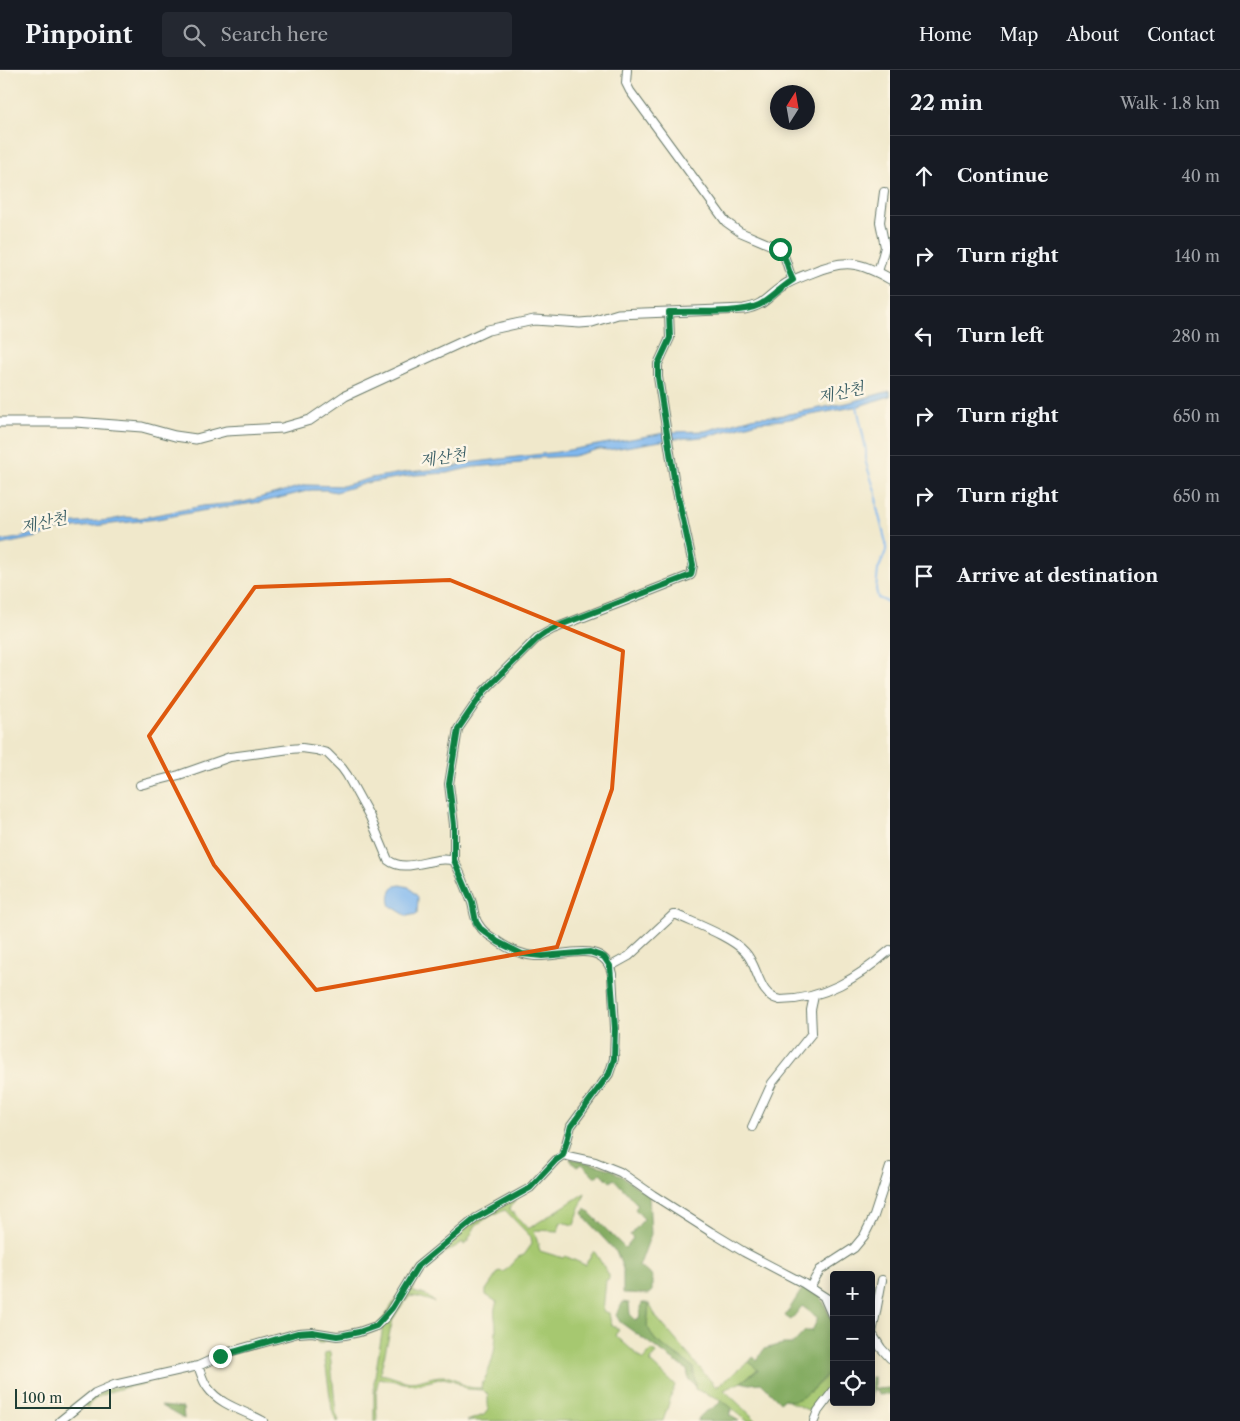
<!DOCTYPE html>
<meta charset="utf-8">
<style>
body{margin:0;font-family:"Libre Caslon Text","Noto Serif KR",serif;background:#242831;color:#f1f3f6}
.controls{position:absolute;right:15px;bottom:15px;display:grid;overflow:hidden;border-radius:5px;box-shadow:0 2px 12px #0003}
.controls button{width:45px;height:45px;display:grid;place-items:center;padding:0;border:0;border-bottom:1px solid #363941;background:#171b24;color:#f1f3f6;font:25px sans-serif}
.compass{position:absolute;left:770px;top:15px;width:45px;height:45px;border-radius:50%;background:#171b24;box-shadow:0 2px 12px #0003;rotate:11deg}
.scale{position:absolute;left:15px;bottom:12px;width:96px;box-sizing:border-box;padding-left:5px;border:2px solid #1f3d34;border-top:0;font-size:14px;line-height:18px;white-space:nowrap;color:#1f3d34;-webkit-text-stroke:4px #fcf5e5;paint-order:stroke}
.stop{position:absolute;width:15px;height:15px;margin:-11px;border:4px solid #0b8043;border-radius:50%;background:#fff}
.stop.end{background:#0b8043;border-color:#fff;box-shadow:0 1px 5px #0008}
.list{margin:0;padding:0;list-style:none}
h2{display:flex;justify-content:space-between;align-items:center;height:65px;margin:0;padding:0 20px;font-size:21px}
h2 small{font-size:16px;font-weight:400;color:#9ea1a6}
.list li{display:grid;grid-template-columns:32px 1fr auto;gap:15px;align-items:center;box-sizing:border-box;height:80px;padding:0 20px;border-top:1px solid #363941}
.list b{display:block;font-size:19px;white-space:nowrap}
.list em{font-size:16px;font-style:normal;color:#9ea1a6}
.icon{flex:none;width:28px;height:28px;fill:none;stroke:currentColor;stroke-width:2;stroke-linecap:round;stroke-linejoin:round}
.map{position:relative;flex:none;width:890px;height:1351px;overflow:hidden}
header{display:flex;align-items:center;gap:30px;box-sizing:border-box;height:70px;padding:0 25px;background:#171b24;border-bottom:1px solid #363941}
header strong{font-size:24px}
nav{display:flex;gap:28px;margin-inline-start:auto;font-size:18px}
.search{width:350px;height:45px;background:#242831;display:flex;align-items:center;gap:12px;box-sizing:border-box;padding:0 18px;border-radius:5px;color:#9ea1a6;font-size:19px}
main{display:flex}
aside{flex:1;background:#171b24}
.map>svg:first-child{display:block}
.green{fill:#a6c870;stroke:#628252;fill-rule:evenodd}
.forest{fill:#84ac62;stroke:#52744b}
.water{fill:#7fb7ef;stroke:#4f7a92}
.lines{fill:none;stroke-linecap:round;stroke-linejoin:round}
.stream{stroke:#7fb7ef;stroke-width:2}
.minor-casing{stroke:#687969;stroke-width:10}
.tertiary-casing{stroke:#687969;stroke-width:11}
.minor{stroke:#fff;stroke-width:8}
.tertiary{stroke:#fff;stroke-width:9}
.route{stroke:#0b8043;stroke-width:6}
.marked{fill:none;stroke:#de580e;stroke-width:4;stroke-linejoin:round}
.labels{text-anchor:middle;stroke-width:5;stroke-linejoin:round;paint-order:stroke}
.water-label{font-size:16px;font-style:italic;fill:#375c63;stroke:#fcf5e5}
</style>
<header>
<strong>Pinpoint</strong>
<div class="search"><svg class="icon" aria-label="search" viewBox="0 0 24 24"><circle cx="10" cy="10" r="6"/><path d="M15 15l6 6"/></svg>Search here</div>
<nav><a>Home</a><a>Map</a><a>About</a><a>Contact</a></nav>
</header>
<main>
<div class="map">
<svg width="890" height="1351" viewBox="0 0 890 1351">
<rect width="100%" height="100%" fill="#fcf5e5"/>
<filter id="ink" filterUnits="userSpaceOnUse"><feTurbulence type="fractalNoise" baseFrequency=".02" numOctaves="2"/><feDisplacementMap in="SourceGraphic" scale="10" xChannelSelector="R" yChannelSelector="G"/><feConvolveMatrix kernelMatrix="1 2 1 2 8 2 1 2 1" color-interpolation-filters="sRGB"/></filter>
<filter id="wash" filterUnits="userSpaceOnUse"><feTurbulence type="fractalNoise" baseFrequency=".0096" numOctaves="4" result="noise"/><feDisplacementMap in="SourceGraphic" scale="20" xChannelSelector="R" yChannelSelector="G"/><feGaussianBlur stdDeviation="1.12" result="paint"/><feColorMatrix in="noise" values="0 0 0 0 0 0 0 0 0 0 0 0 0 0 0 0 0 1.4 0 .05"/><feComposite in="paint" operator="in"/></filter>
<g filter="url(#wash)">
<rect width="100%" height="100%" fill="#f0e8cb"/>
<path class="green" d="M 585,1123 L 574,1155 L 561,1152 L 558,1161 L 534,1160 L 540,1181 L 563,1188 L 565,1186 L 585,1195 L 594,1181 L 609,1205 L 609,1209 L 606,1210 L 603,1241 L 609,1243 L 611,1254 L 619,1260 L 615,1265 L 643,1290 L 652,1280 L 656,1283 L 650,1292 L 675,1315 L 663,1351 L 467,1351 L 484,1345 L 488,1340 L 488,1325 L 483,1320 L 467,1319 L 453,1310 L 443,1308 L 415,1315 L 379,1308 L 376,1321 L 377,1351 L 374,1351 L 374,1312 L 383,1257 L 367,1264 L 352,1268 L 325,1270 L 323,1273 L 318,1273 L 315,1265 L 337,1268 L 377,1257 L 414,1203 L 471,1154 L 516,1129 L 509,1138 L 528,1159 ZM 505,1140 L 531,1167 L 532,1174 L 524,1185 L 518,1187 L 504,1202 L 499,1201 L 486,1220 L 486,1225 L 497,1232 C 492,1243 496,1247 496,1259 C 496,1280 492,1297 481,1316 L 482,1318 C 477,1318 470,1318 466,1316 C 460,1314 456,1308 449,1307 C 436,1303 423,1312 410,1312 C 400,1311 391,1305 380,1304 L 393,1249 L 399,1239 L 410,1226 L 419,1227 L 434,1232 L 426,1225 L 413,1222 C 414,1217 414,1210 417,1206 C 428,1192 447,1182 463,1172 L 464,1175 L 466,1174 L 476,1155 L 492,1145 Z
M 649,1233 L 656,1247 L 716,1317 L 749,1292 L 758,1299 L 741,1312 L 724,1320 L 757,1351 L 747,1351 L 722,1330 L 695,1319 L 693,1297 L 655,1270 L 647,1256 Z
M 330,1282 L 336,1344 L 339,1351 L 336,1351 L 332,1340 L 324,1283 Z
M 833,1300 C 838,1316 823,1331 812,1342 L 788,1331 L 800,1328 L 811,1321 Z
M 146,1311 L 147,1314 C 130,1316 97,1321 87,1338 L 83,1334 L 107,1319 Z"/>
<path class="forest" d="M 570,1088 L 611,1099 L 649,1125 L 651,1164 L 639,1197 L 652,1205 L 652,1222 L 649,1224 L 623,1223 L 623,1199 L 617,1183 L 585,1148 L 583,1142 L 586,1139 L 625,1178 L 633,1168 L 630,1165 L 644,1149 L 635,1139 L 638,1135 L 614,1109 L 610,1112 L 601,1103 L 595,1107 L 582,1094 L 577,1097 L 572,1093 Z
M 804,1216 L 820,1225 L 834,1255 L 834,1300 C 821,1306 803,1338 784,1329 L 780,1332 L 761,1313 L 749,1314 L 741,1312 L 758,1300 L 749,1292 L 753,1287 L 757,1290 L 764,1279 L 783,1274 L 793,1274 L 805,1261 L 812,1261 L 818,1248 L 802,1236 L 791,1250 L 785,1246 Z
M 623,1232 L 629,1233 L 630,1244 L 635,1250 L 639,1248 L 642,1233 L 649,1233 L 647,1256 L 655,1270 L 693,1297 L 696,1316 L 689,1310 L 687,1300 L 620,1252 L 616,1245 Z
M 871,1307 L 874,1307 L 874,1319 L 890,1318 L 890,1324 L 879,1325 L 874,1319 L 871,1327 Z
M 722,1330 L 732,1338 L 729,1345 L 739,1351 L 697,1351 C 703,1339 715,1340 722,1330 Z
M 161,1336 L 183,1338 L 184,1349 Z"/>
<path class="water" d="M 890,321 L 890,326 L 859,336 L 784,350 L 758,352 L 708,366 L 692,368 L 678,368 L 608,380 L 599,379 L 573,386 L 532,388 L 521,393 L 473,397 L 447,403 L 414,405 L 366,413 L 336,422 L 326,420 L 311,420 L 267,431 L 200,441 L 157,449 L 57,460 L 38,467 L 0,475 L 0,471 L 18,468 L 65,454 L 110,450 L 125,447 L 140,448 L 203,436 L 244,432 L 306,415 L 343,416 L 371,408 L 408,402 L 451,398 L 468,393 L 558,382 L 670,362 L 705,361 L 756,347 L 778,346 L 847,333 Z
M 400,815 L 409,817 L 418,827 L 417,844 L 407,846 L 391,836 C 388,829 389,820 396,816 Z"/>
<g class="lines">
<path class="stream" d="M 857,336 L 866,380 L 866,393 L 876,424 L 877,438 L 886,473 L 886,481 L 878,500 L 876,519 L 878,528 L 890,533"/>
</g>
</g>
<g filter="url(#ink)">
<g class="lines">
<g class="minor-casing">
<path id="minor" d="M 627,0 L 626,13 L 630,21 L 726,152 L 740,162 L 780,179 C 787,187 787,200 793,210
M 878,202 L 885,177 L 880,152 L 884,122
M 140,715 L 179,705 L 230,687 L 290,679 L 302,678 L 316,680 L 327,683 L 342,698 L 347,705 L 370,747 L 388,790 C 407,805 434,784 454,791 C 461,804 467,819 472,833 C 474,840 474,849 479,855 C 482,860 488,865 493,868 C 505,877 520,885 535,886 C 561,888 604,867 612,904 L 615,958 L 614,989 L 609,1004 L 571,1056 L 563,1085
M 454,791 L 454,755 L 449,714 L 458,659 L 484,621 L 537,568 L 553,559 L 691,505 L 693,495 L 674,408 L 658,307 L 658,294 L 670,268 L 669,242
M 611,896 L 629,886 L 673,845 L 677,845 C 696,854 732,867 745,882 C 759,896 757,925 780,930 C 823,930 859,907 890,880
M 752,1057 L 772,1013 L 812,963 L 811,940 L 814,926
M 810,1217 L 820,1200 L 854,1178 L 864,1166 L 874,1146 L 890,1097
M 824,1227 L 834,1250
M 871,1262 L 881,1278 L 890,1288
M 872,1263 L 882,1210
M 198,1296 C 201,1303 203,1312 208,1318 C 220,1335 245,1341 263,1351
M 60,1351 L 95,1323 L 114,1315 L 198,1296 L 229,1282 L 298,1263 L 312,1262 L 337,1266 L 345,1265 L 359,1262 L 376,1256 L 386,1247 L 392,1238 L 417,1197 L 476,1148 L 530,1118 L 556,1090 L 563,1085 L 595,1092 L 620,1102 L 653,1125 L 711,1162 L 744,1182 L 803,1213 L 834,1233
M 814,1351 L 818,1341 L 834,1320"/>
</g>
<g class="tertiary-casing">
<path id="tertiary" d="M 0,352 L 75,352 L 142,357 L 175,366 L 196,369 L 226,361 L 282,358 L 310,350 L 345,326 L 488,260 L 534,250 L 580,253 L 592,252 L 618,244 L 744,239 C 766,235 766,227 783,216 C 791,210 801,207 811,203 C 844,189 859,191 890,209"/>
</g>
<use href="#minor" class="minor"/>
<use href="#tertiary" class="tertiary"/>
</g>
</g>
<g class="lines" filter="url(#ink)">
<path class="route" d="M 220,1286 L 298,1263 L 312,1262 L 337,1266 L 344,1265 L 359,1262 L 376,1256 L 392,1238 L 417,1197 L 476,1148 L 530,1118 L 556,1090 L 563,1085 L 571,1056 L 609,1004 L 614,989 L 615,958 L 610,896 L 604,887 L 590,882 L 542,886 L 522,884 L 498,872 L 480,858 L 476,852 L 472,832 L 454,790 L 454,755 L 449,714 L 458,659 L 484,621 L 538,568 L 545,563 L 563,554 L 691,505 L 693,495 L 674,408 L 658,307 L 658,294 L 670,268 L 669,242 C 692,241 740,244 759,235 C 770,230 781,217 793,210 C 787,200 787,187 780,179"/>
</g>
<path class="marked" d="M 450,510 L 623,581 L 612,719 L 557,877 L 316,920 L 214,795 L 149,666 L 255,517 Z"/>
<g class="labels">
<g class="water-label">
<text transform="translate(841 322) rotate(-12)" y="6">제산천</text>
<text transform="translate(443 387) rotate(-8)" y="6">제산천</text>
<text transform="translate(44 452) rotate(-12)" y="6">제산천</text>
</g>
</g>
</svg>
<div class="controls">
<button>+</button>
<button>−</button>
<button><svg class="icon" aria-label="locate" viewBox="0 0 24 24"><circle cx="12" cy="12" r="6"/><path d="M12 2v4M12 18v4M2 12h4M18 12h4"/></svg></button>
</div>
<svg class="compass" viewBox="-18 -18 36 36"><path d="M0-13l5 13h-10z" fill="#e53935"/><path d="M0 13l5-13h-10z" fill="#9ea1a6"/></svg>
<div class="scale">100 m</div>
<div class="stop" style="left:780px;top:179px"></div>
<div class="stop end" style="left:220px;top:1286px"></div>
</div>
<aside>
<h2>22 min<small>Walk · 1.8 km</small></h2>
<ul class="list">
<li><svg class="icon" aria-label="ahead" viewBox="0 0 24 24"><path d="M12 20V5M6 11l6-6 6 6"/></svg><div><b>Continue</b></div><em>40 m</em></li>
<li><svg class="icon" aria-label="right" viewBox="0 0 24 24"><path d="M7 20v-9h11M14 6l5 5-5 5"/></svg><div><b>Turn right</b></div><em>140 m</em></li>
<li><svg class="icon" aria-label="left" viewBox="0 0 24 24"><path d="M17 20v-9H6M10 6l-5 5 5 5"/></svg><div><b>Turn left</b></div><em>280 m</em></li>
<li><svg class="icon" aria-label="right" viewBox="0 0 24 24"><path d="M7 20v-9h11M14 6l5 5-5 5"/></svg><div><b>Turn right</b></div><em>650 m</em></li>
<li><svg class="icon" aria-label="right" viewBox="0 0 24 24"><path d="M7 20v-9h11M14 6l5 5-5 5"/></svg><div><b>Turn right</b></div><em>650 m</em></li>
<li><svg class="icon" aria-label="arrive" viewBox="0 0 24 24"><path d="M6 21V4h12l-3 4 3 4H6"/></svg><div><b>Arrive at destination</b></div></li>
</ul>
</aside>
</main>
